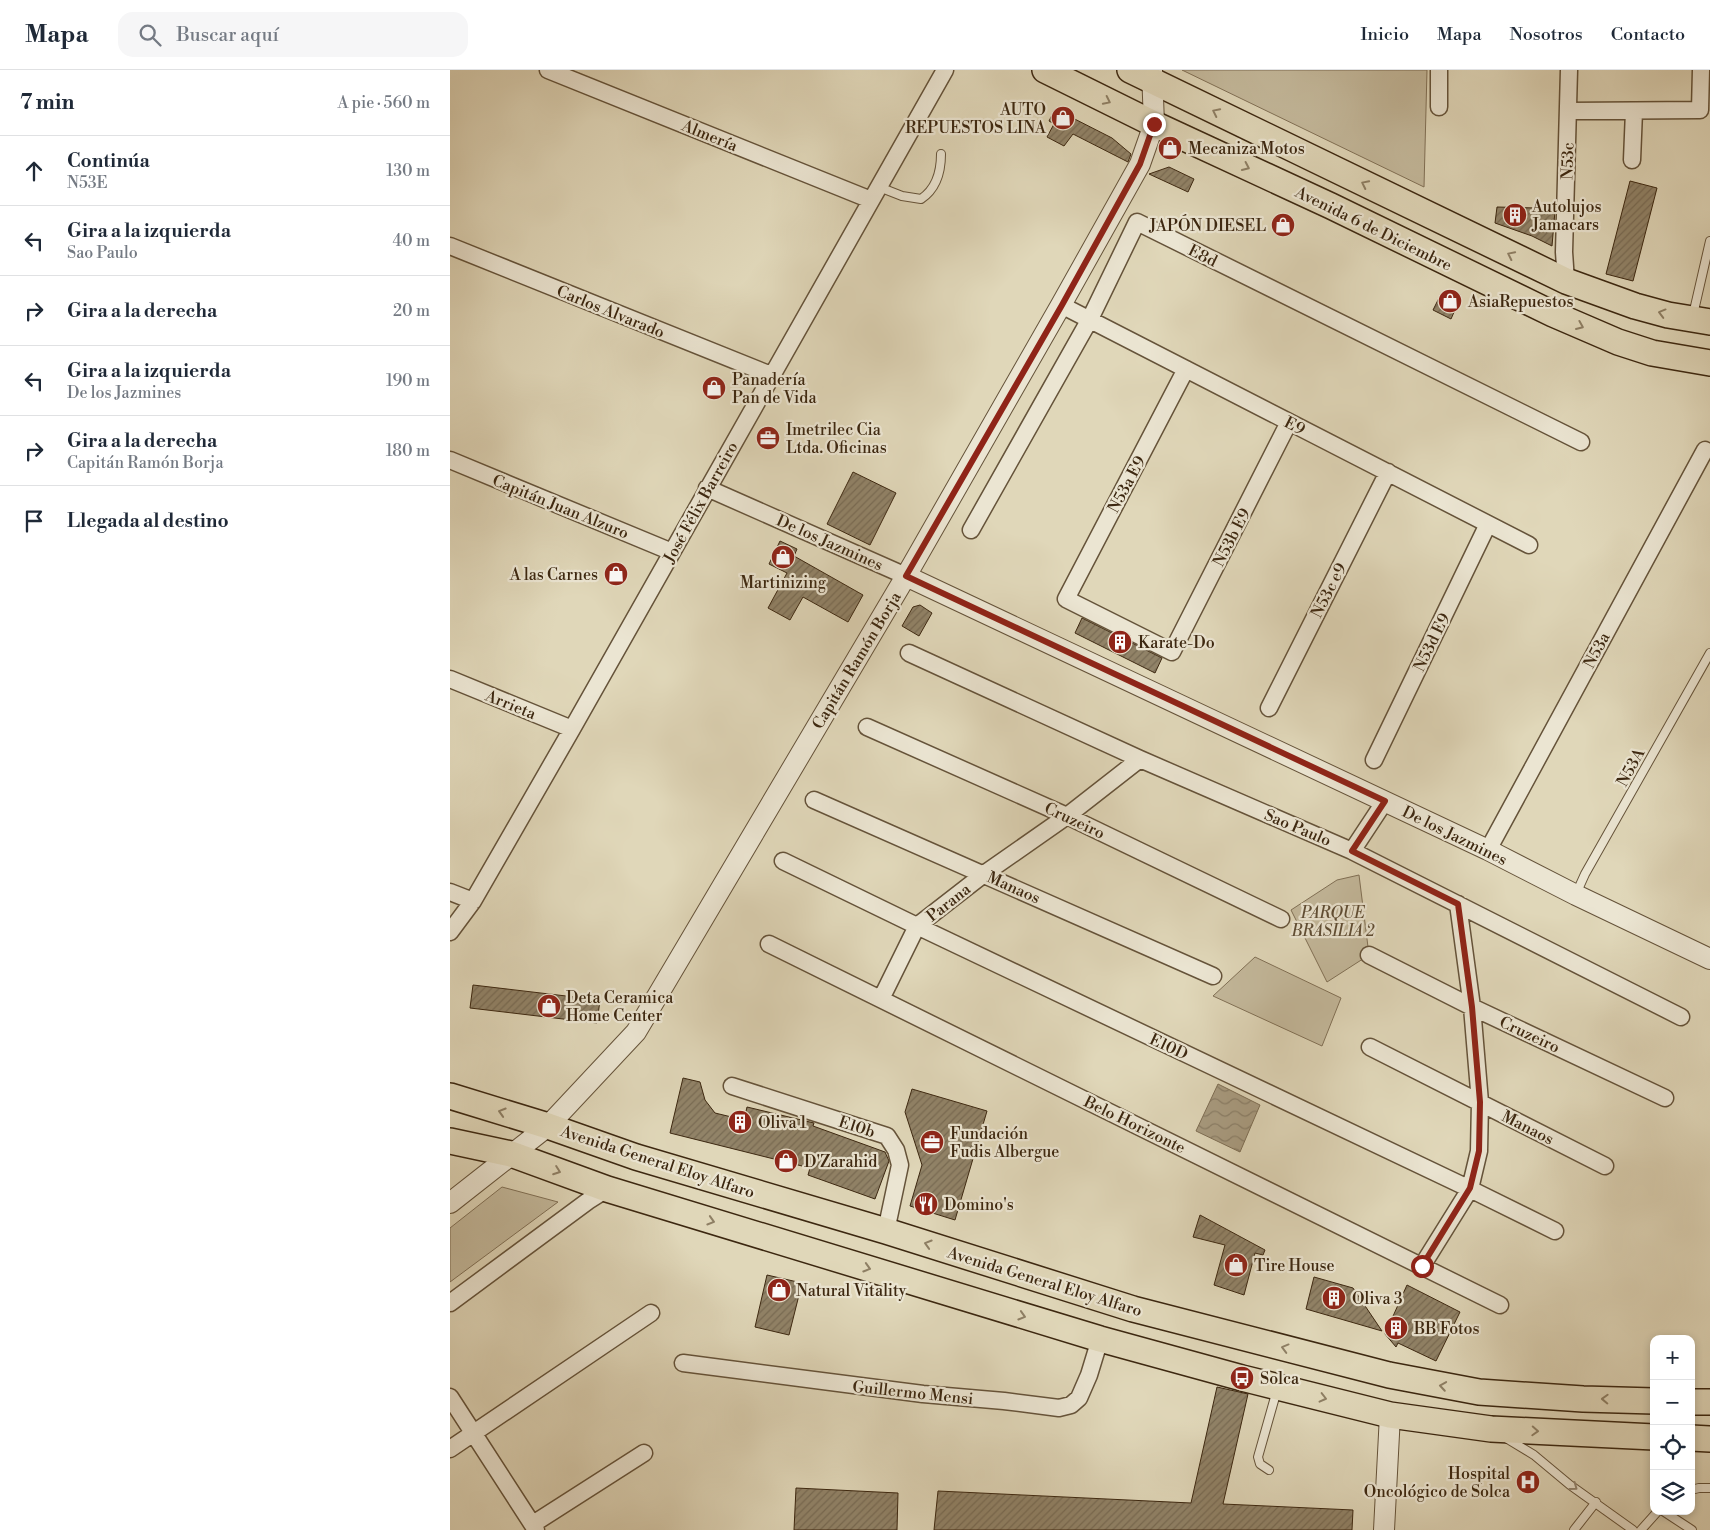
<!DOCTYPE html>
<html lang="es">
<meta charset="utf-8">
<style>
body{margin:0;font-family:"Libre Bodoni",serif;background:#f6f6f7;color:#1f2937}
.controls{position:absolute;right:15px;bottom:15px;display:grid;overflow:hidden;border-radius:10px;box-shadow:0 2px 8px #0003}
.controls button{width:45px;height:45px;display:grid;place-items:center;padding:0;border:0;border-bottom:1px solid #e0e1e3;background:#fff;color:#1f2937;font:25px sans-serif}
.stop{position:absolute;width:15px;height:15px;margin:-11px;border:4px solid #8f2418;border-radius:50%;background:#fff}
.stop.end{background:#8f2418;border-color:#fff;box-shadow:0 1px 5px #0008}
.list{margin:0;padding:0;list-style:none}
h2{display:flex;justify-content:space-between;align-items:center;height:65px;margin:0;padding:0 20px;font-size:21px}
h2 small{font-size:16px;font-weight:400;color:#747a83}
.list li{display:grid;grid-template-columns:32px 1fr auto;gap:15px;align-items:center;box-sizing:border-box;height:70px;padding:0 20px;border-top:1px solid #e0e1e3}
.list b{display:block;font-size:19px;white-space:nowrap}
.list p{margin:0;font-size:16px;white-space:nowrap;color:#747a83}
.list em{font-size:16px;font-style:normal;color:#747a83}
.icon{flex:none;width:28px;height:28px;fill:none;stroke:currentColor;stroke-width:2;stroke-linecap:round;stroke-linejoin:round}
.map{position:relative;flex:none;width:1260px;height:1460px;overflow:hidden}
header{display:flex;align-items:center;gap:30px;box-sizing:border-box;height:70px;padding:0 25px;background:#fff;border-bottom:1px solid #e0e1e3}
header strong{font-size:24px}
nav{display:flex;gap:28px;margin-inline-start:auto;font-size:18px}
.search{width:350px;height:45px;background:#f6f6f7;display:flex;align-items:center;gap:12px;box-sizing:border-box;padding:0 18px;border-radius:15px;color:#747a83;font-size:19px}
main{display:flex}
aside{flex:1;background:#fff}
.map>svg:first-child{display:block}
.green{fill:#c4b99c;stroke:#807056}
.water{fill:url(#water-waves);stroke:#7d6d53}
.building{fill:url(#building-hatch);stroke:#3c2710}
.lines{fill:none;stroke-linecap:round;stroke-linejoin:round}
.service-casing{stroke:#65533a;stroke-width:10}
.minor-casing{stroke:#65533a;stroke-width:19}
.tertiary-casing{stroke:#65533a;stroke-width:22}
.primary-casing{stroke:#3c2710;stroke-width:28}
.service{stroke:#ebe5d2;stroke-width:8}
.minor{stroke:#ebe5d2;stroke-width:16}
.tertiary{stroke:#ebe5d2;stroke-width:20}
.primary{stroke:#e0d7b9;stroke-width:25}
.oneway{stroke:#8e7f64}
.oneway2{stroke:#948671}
.route{stroke:#8f2418;stroke-width:6}
.labels{text-anchor:middle;stroke-width:4.5;stroke-linejoin:round;paint-order:stroke}
.poi-label{font-size:16px;fill:#3c2710;stroke:#ebe5d2;text-anchor:start}
.street-label{font-size:16px;fill:#3c2710;stroke:#ebe5d2}
.park-label{font-size:16px;font-style:italic;fill:#5e4c33;stroke:#ebe5d2}
</style>
<header>
<strong>Mapa</strong>
<div class="search"><svg class="icon" aria-label="search" viewBox="0 0 24 24"><circle cx="10" cy="10" r="6"/><path d="M15 15l6 6"/></svg>Buscar aquí</div>
<nav><a>Inicio</a><a>Mapa</a><a>Nosotros</a><a>Contacto</a></nav>
</header>
<main>
<aside>
<h2>7 min<small>A pie · 560 m</small></h2>
<ul class="list">
<li><svg class="icon" aria-label="ahead" viewBox="0 0 24 24"><path d="M12 20V5M6 11l6-6 6 6"/></svg><div><b>Continúa</b><p>N53E</p></div><em>130 m</em></li>
<li><svg class="icon" aria-label="left" viewBox="0 0 24 24"><path d="M17 20v-9H6M10 6l-5 5 5 5"/></svg><div><b>Gira a la izquierda</b><p>Sao Paulo</p></div><em>40 m</em></li>
<li><svg class="icon" aria-label="right" viewBox="0 0 24 24"><path d="M7 20v-9h11M14 6l5 5-5 5"/></svg><div><b>Gira a la derecha</b></div><em>20 m</em></li>
<li><svg class="icon" aria-label="left" viewBox="0 0 24 24"><path d="M17 20v-9H6M10 6l-5 5 5 5"/></svg><div><b>Gira a la izquierda</b><p>De los Jazmines</p></div><em>190 m</em></li>
<li><svg class="icon" aria-label="right" viewBox="0 0 24 24"><path d="M7 20v-9h11M14 6l5 5-5 5"/></svg><div><b>Gira a la derecha</b><p>Capitán Ramón Borja</p></div><em>180 m</em></li>
<li><svg class="icon" aria-label="arrive" viewBox="0 0 24 24"><path d="M6 21V4h12l-3 4 3 4H6"/></svg><div><b>Llegada al destino</b></div></li>
</ul>
</aside>
<div class="map">
<svg width="1260" height="1460" viewBox="0 0 1260 1460">
<defs>
<pattern id="water-waves" width="16" height="10" patternUnits="userSpaceOnUse" patternTransform="scale(1.25)"><rect width="16" height="10" fill="#a89b80"/><path d="M0 5q4-4 8 0t8 0" fill="none" stroke="#8a7e67"/></pattern>
<pattern id="building-hatch" width="6" height="6" patternUnits="userSpaceOnUse" patternTransform="scale(1.25)"><rect width="6" height="6" fill="#918368"/><path d="M-1 1l2-2M0 6l6-6M5 7l2-2" fill="none" stroke="#786b54"/></pattern>
</defs>
<rect width="100%" height="100%" fill="#e0d7b9"/>
<filter id="stains"><feTurbulence type="fractalNoise" baseFrequency=".004" numOctaves="4"/><feColorMatrix values="0 0 0 0 .2 0 0 0 0 .09 0 0 0 0 .02 0 0 0 .5 -.17"/></filter>
<radialGradient id="worn" r=".72"><stop offset=".6" stop-color="#630" stop-opacity="0"/><stop offset="1" stop-color="#630" stop-opacity=".3"/></radialGradient>
<path class="green" d="M 732,0 L 977,0 L 974,117 Z
M 909,805 L 919,885 L 877,912 L 841,840 L 887,810 Z
M 805,887 L 891,928 L 872,976 L 763,926 Z
M 52,1117 L 108,1132 L 0,1212 L 0,1158 Z"/>
<path class="water" d="M 768,1014 L 810,1035 L 790,1082 L 746,1061 Z"/>
<path class="building" d="M 605,39 L 662,68 L 681,84 L 678,92 L 623,64 L 614,76 L 597,67 L 604,54 L 599,51 Z
M 719,97 L 744,109 L 738,122 L 699,104 Z
M 1180,111 L 1207,118 L 1183,211 L 1156,204 Z
M 1047,137 L 1086,138 L 1105,141 L 1102,176 L 1082,166 L 1045,153 Z
M 991,224 L 1008,233 L 1001,249 L 983,240 Z
M 403,402 L 446,423 L 420,475 L 377,454 Z
M 330,471 L 347,479 L 344,486 L 413,525 L 398,552 L 353,527 L 340,550 L 318,538 L 337,503 L 319,494 Z
M 470,535 L 482,543 L 469,566 L 452,556 L 463,537 Z
M 632,548 L 712,588 L 705,603 L 625,563 Z
M 23,915 L 150,930 L 147,953 L 20,938 Z
M 233,1008 L 250,1012 L 255,1030 L 265,1043 L 294,1050 L 297,1037 L 364,1053 L 363,1056 L 435,1082 L 439,1091 L 425,1129 L 358,1105 L 360,1098 L 220,1063 Z
M 462,1019 L 537,1041 L 505,1150 L 460,1136 L 472,1095 L 455,1042 Z
M 750,1145 L 815,1180 L 813,1185 L 805,1183 L 794,1225 L 764,1215 L 775,1175 L 743,1167 Z
M 317,1205 L 352,1213 L 339,1265 L 305,1257 Z
M 864,1207 L 903,1218 L 932,1261 L 856,1239 Z
M 957,1215 L 1010,1242 L 986,1291 L 948,1273 L 946,1277 L 935,1264 Z
M 767,1317 L 798,1324 L 773,1434 L 903,1440 L 902,1460 L 484,1460 L 488,1421 L 741,1433 Z
M 346,1418 L 448,1423 L 447,1460 L 344,1460 Z"/>
<g class="lines">
<g class="service-casing">
<path id="service" d="M 429,117 L 452,126 L 471,129 C 486,119 491,102 491,84
M 1243,245 L 1260,171
M 1126,824 L 1135,804 L 1260,583
M 1056,1368 L 1084,1385 L 1120,1415 L 1183,1460
M 819,1400 L 810,1394 L 808,1387 L 827,1320
M 1241,1420 L 1249,1418 L 1260,1418
M 1213,1441 L 1242,1460
M 1124,1460 L 1146,1432
M 1191,1460 L 1208,1441"/>
</g>
<g class="minor-casing">
<path id="minor" d="M 98,0 L 421,130
M 989,37 L 989,0
M 1119,41 L 1250,40 L 1251,0
M 1182,90 L 1184,41
M 0,176 L 321,305
M 1116,211 L 1114,182 L 1119,0
M 611,235 L 1079,475
M 736,299 L 616,529 L 722,582 L 839,352
M 0,390 L 222,482
M 257,418 L 456,506
M 521,460 L 640,249 L 687,152 L 1131,372
M 459,583 L 690,689 L 902,781 L 1231,947
M 0,609 L 122,659
M 819,638 L 938,402
M 417,657 L 617,746 L 831,849
M 924,690 L 1038,454
M 364,730 L 763,906
M 1038,780 L 1255,380
M 902,781 L 935,731
M 333,791 L 467,856 L 1020,1119 L 1105,1161
M 0,822 L 23,831
M 0,862 L 23,831 L 122,659 L 495,0
M 319,874 L 1050,1235
M 919,885 L 1022,937 L 1215,1028
M 431,929 L 467,856 L 534,804 L 617,746 L 690,689
M 920,977 L 1155,1096
M 282,1016 L 437,1066 L 446,1080 L 450,1095 L 436,1161
M 972,1196 L 1020,1119 L 1029,1081 L 1030,1032 L 1022,937 L 1008,834
M 0,1233 L 138,1131 L 157,1119
M 233,1293 L 473,1324 L 554,1331 L 609,1338 L 621,1335 L 629,1328 L 639,1305 L 650,1269
M 0,1327 L 86,1460
M 0,1379 L 201,1243
M 83,1454 L 194,1383"/>
</g>
<g class="tertiary-casing">
<path id="tertiary" d="M 456,506 L 1038,780 L 1126,825 L 1260,889
M 0,1133 L 98,1056 L 186,962 L 456,506 L 611,235 L 690,94 L 704,54 L 702,0
M 934,1460 L 940,1345"/>
</g>
<g class="primary-casing">
<path id="primary" d="M 595,0 L 704,54 L 881,136 L 1103,244 L 1168,272 L 1202,283 L 1260,293
M 680,0 L 1116,211 L 1185,236 L 1218,245 L 1260,252
M 0,1026 L 98,1056 L 186,1087 L 436,1161 L 683,1239 L 939,1305 L 1029,1322 L 1133,1329 L 1204,1331
M 0,1071 L 61,1084 L 157,1119 L 650,1269 L 792,1308 L 940,1345 L 1041,1359 L 1204,1367
M 1241,1332 L 1260,1332
M 1241,1368 L 1260,1369"/>
</g>
<use href="#service" class="service"/>
<use href="#minor" class="minor"/>
<use href="#tertiary" class="tertiary"/>
<use href="#primary" class="primary"/>
</g>
<defs><path id="oneway-chevron" d="M-2-3.5L2.5 0L-2 3.5" fill="none" stroke-width="1.6" stroke-linecap="round" stroke-linejoin="round" transform="scale(1.25)"/></defs>
<g class="oneway">
<use href="#oneway-chevron" transform="translate(657 31) rotate(26)"/>
<use href="#oneway-chevron" transform="translate(766 42) rotate(-154)"/>
<use href="#oneway-chevron" transform="translate(796 97) rotate(25)"/>
<use href="#oneway-chevron" transform="translate(915 114) rotate(-154)"/>
<use href="#oneway-chevron" transform="translate(1061 185) rotate(-154)"/>
<use href="#oneway-chevron" transform="translate(1212 243) rotate(-165)"/>
<use href="#oneway-chevron" transform="translate(1130 256) rotate(23)"/>
<use href="#oneway-chevron" transform="translate(52 1042) rotate(-163)"/>
<use href="#oneway-chevron" transform="translate(107 1101) rotate(20)"/>
<use href="#oneway-chevron" transform="translate(261 1151) rotate(17)"/>
<use href="#oneway-chevron" transform="translate(478 1174) rotate(-163)"/>
<use href="#oneway-chevron" transform="translate(417 1198) rotate(17)"/>
<use href="#oneway-chevron" transform="translate(572 1246) rotate(17)"/>
<use href="#oneway-chevron" transform="translate(835 1278) rotate(-165)"/>
<use href="#oneway-chevron" transform="translate(993 1316) rotate(-171)"/>
<use href="#oneway-chevron" transform="translate(873 1328) rotate(14)"/>
<use href="#oneway-chevron" transform="translate(1155 1329) rotate(-178)"/>
<use href="#oneway-chevron" transform="translate(1085 1361) rotate(3)"/>
</g>
<use class="oneway2" href="#oneway-chevron" transform="translate(1124 1417) rotate(36)"/>
<g class="lines">
<path class="route" d="M 704,54 L 690,94 L 612,235 L 456,506 L 935,731 L 902,781 L 1008,834 L 1022,937 L 1030,1032 L 1029,1081 L 1020,1118 L 972,1196"/>
</g>
<defs>
<g id="shop-disc" transform="scale(1.25)"><circle r="9.5" fill="#8f2418" stroke="#ebe5d2"/><path d="M-5-2.5h2.3a2.7 3.5 0 0 1 5.4 0H5L5.5 6h-11ZM-1.5-2.5h3a1.5 2.3 0 0 0-3 0Z" fill="#fff"/></g>
<g id="building-disc" transform="scale(1.25)"><circle r="9.5" fill="#8f2418" stroke="#ebe5d2"/><path d="M-4-6H4V6H1V3H-1V6H-4ZM-2.5-4.3h1.7v1.8h-1.7ZM.8-4.3h1.7v1.8H.8ZM-2.5-1h1.7V.8h-1.7ZM.8-1h1.7V.8H.8Z" fill="#fff"/></g>
<g id="office-disc" transform="scale(1.25)"><circle r="9.5" fill="#8f2418" stroke="#ebe5d2"/><path d="M-6-3h4V-5.5h4V-3h4V5H-6ZM-1-4.5V-3h2v-1.5ZM-6 0V1H6V0Z" fill="#fff"/></g>
<g id="restaurant-disc" transform="scale(1.25)"><circle r="9.5" fill="#8f2418" stroke="#ebe5d2"/><path d="M-5-6h1v4h1v-4h1v4h1v-4h1v5L-1.5 .5V6h-2V.5L-5-1ZM5-6V6H3V1.5H1.5Q1.5-4 5-6Z" fill="#fff"/></g>
<g id="bus-disc" transform="scale(1.25)"><circle r="9.5" fill="#8f2418" stroke="#ebe5d2"/><path d="M-5-6H5V4H4V6H2V4H-2V6H-4V4H-5ZM-3.5-4V0h7V-4ZM-3.5 1.2v1.5H-2V1.2ZM2 1.2v1.5H3.5V1.2Z" fill="#fff"/></g>
<g id="hospital-disc" transform="scale(1.25)"><circle r="9.5" fill="#8f2418" stroke="#ebe5d2"/><path d="M-5-5h3v3.5h4V-5h3V5h-3V1.5h-4V5h-3Z" fill="#fff"/></g>
</defs>
<g fill-rule="evenodd">
<use href="#shop-disc" x="613" y="48"/>
<use href="#shop-disc" x="720" y="78"/>
<use href="#building-disc" x="1065" y="145"/>
<use href="#shop-disc" x="833" y="155"/>
<use href="#shop-disc" x="1000" y="231"/>
<use href="#shop-disc" x="264" y="318"/>
<use href="#office-disc" x="318" y="368"/>
<use href="#shop-disc" x="333" y="487"/>
<use href="#shop-disc" x="166" y="504"/>
<use href="#building-disc" x="670" y="572"/>
<use href="#shop-disc" x="99" y="936"/>
<use href="#building-disc" x="290" y="1052"/>
<use href="#office-disc" x="482" y="1072"/>
<use href="#shop-disc" x="336" y="1091"/>
<use href="#restaurant-disc" x="476" y="1134"/>
<use href="#shop-disc" x="786" y="1195"/>
<use href="#shop-disc" x="329" y="1220"/>
<use href="#building-disc" x="884" y="1228"/>
<use href="#building-disc" x="946" y="1258"/>
<use href="#bus-disc" x="792" y="1308"/>
<use href="#hospital-disc" x="1078" y="1412"/>
</g>
<g class="labels">
<g class="poi-label">
<text x="596" y="45" text-anchor="end">AUTO<tspan x="596" dy="18">REPUESTOS LINA</tspan></text>
<text x="738" y="84">Mecaniza Motos</text>
<text x="1082" y="142">Autolujos<tspan x="1082" dy="18">Jamacars</tspan></text>
<text x="816" y="161" text-anchor="end">JAPÓN DIESEL</text>
<text x="1018" y="237">AsiaRepuestos</text>
<text x="282" y="315">Panadería<tspan x="282" dy="18">Pan de Vida</tspan></text>
<text x="336" y="365">Imetrilec Cia<tspan x="336" dy="18">Ltda. Oficinas</tspan></text>
<text x="148" y="510" text-anchor="end">A las Carnes</text>
<text x="333" y="518" text-anchor="middle">Martinizing</text>
<text x="688" y="578">Karate-Do</text>
<text x="116" y="933">Deta Ceramica<tspan x="116" dy="18">Home Center</tspan></text>
<text x="308" y="1058">Oliva 1</text>
<text x="500" y="1069">Fundación<tspan x="500" dy="18">Fudis Albergue</tspan></text>
<text x="354" y="1097">D'Zarahid</text>
<text x="494" y="1140">Domino's</text>
<text x="804" y="1201">Tire House</text>
<text x="346" y="1226">Natural Vitality</text>
<text x="902" y="1234">Oliva 3</text>
<text x="964" y="1264">BB Fotos</text>
<text x="810" y="1314">Solca</text>
<text x="1060" y="1409" text-anchor="end">Hospital<tspan x="1060" dy="18">Oncológico de Solca</tspan></text>
</g>
<g class="street-label">
<text transform="translate(260 65) rotate(22)" y="6">Almería</text>
<text transform="translate(1117 91) rotate(-88)" y="6">N53c</text>
<text transform="translate(924 158) rotate(26)" y="6">Avenida 6 de Diciembre</text>
<text transform="translate(753 185) rotate(26)" y="6">E8d</text>
<text transform="translate(161 241) rotate(22)" y="6">Carlos Alvarado</text>
<text transform="translate(845 355) rotate(27)" y="6">E9</text>
<text transform="translate(676 414) rotate(-62)" y="6">N53a E9</text>
<text transform="translate(250 432) rotate(-61)" y="6">José Félix Barreiro</text>
<text transform="translate(111 436) rotate(22)" y="6">Capitán Juan Alzuro</text>
<text transform="translate(781 467) rotate(-63)" y="6">N53b E9</text>
<text transform="translate(380 472) rotate(24)" y="6">De los Jazmines</text>
<text transform="translate(878 520) rotate(-63)" y="6">N53c e9</text>
<text transform="translate(981 572) rotate(-64)" y="6">N53d E9</text>
<text transform="translate(1146 580) rotate(-62)" y="6">N53a</text>
<text transform="translate(406 590) rotate(-59)" y="6">Capitán Ramón Borja</text>
<text transform="translate(61 634) rotate(22)" y="6">Arrieta</text>
<text transform="translate(1180 697) rotate(-61)" y="6">N53A</text>
<text transform="translate(625 750) rotate(25)" y="6">Cruzeiro</text>
<text transform="translate(848 757) rotate(23)" y="6">Sao Paulo</text>
<text transform="translate(1005 765) rotate(26)" y="6">De los Jazmines</text>
<text transform="translate(564 817) rotate(24)" y="6">Manaos</text>
<text transform="translate(498 832) rotate(-38)" y="6">Parana</text>
<text transform="translate(1080 964) rotate(25)" y="6">Cruzeiro</text>
<text transform="translate(719 976) rotate(25)" y="6">E10D</text>
<text transform="translate(685 1054) rotate(26)" y="6">Belo Horizonte</text>
<text transform="translate(407 1056) rotate(18)" y="6">E10b</text>
<text transform="translate(1078 1057) rotate(27)" y="6">Manaos</text>
<text transform="translate(208 1091) rotate(18)" y="6">Avenida General Eloy Alfaro</text>
<text transform="translate(595 1211) rotate(17)" y="6">Avenida General Eloy Alfaro</text>
<text transform="translate(463 1322) rotate(6)" y="6">Guillermo Mensi</text>
</g>
<g class="park-label">
<text x="883" y="848">PARQUE<tspan x="883" dy="18">BRASILIA 2</tspan></text>
</g>
</g>
<rect width="100%" height="100%" filter="url(#stains)"/>
<rect width="100%" height="100%" fill="url(#worn)"/>
</svg>
<div class="controls">
<button>+</button>
<button>−</button>
<button><svg class="icon" aria-label="locate" viewBox="0 0 24 24"><circle cx="12" cy="12" r="6"/><path d="M12 2v4M12 18v4M2 12h4M18 12h4"/></svg></button>
<button><svg class="icon" aria-label="layers" viewBox="0 0 24 24"><path d="M12 4l9 5-9 5-9-5zM3 14l9 5 9-5"/></svg></button>
</div>
<div class="stop" style="left:972px;top:1196px"></div>
<div class="stop end" style="left:704px;top:54px"></div>
</div>
</main>
